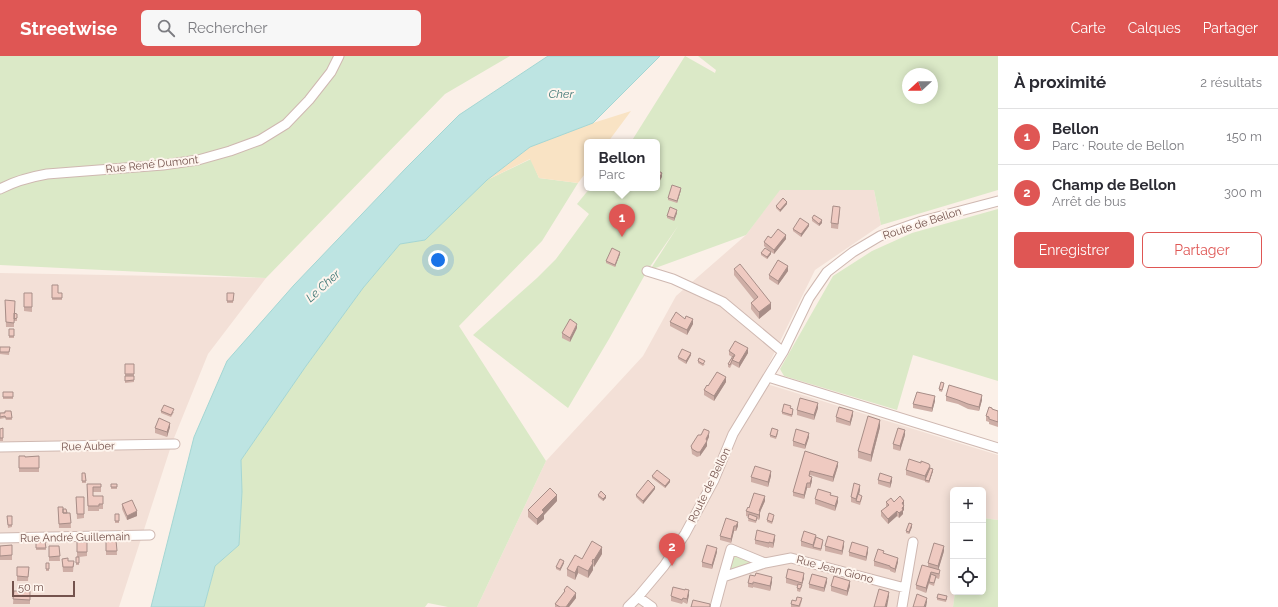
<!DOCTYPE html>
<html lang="fr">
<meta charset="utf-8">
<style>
body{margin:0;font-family:Raleway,sans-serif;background:#f7f7f7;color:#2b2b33}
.controls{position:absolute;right:12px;bottom:12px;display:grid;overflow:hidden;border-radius:6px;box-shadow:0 2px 10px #0003}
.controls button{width:36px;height:36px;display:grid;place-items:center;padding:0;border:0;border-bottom:1px solid #e1e1e2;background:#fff;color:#2b2b33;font:20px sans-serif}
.compass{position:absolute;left:902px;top:12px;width:36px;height:36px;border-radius:50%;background:#fff;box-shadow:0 2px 10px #0003;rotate:249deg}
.scale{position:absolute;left:12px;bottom:10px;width:63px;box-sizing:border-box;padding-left:4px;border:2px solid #74534d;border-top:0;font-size:11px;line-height:14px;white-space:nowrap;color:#74534d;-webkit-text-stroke:3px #fef5ee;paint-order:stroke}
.you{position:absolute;left:438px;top:204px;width:14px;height:14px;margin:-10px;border:3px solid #fff;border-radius:50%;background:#1a73e8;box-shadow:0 0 0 6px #1a73e833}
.badge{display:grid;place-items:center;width:26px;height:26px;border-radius:50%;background:#df5654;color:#fff;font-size:13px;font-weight:700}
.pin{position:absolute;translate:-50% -33px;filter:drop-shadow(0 1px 2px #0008)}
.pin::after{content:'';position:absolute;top:21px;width:14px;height:12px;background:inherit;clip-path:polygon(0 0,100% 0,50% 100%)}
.popup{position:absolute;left:584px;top:83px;width:76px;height:52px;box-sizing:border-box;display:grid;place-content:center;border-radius:6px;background:#fff;filter:drop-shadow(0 1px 3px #0005);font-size:13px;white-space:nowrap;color:#7c7c81}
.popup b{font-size:15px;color:#2b2b33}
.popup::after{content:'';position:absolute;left:50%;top:100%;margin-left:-8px;border:8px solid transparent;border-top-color:#fff}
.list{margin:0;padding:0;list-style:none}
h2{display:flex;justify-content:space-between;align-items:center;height:52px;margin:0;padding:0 16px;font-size:17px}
h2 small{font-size:13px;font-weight:400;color:#7c7c81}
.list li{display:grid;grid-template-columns:26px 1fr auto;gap:12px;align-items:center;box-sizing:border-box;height:56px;padding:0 16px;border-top:1px solid #e1e1e2}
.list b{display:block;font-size:15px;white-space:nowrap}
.list p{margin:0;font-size:13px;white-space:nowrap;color:#7c7c81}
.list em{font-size:13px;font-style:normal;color:#7c7c81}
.actions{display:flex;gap:8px;padding:12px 16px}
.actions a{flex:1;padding:9px 0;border:1px solid #df5654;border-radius:6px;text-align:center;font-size:14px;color:#df5654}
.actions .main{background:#df5654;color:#fff}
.icon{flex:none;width:22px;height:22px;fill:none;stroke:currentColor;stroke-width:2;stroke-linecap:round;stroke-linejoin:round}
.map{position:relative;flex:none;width:998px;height:551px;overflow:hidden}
header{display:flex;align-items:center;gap:24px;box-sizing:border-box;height:56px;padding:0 20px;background:#df5654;color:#fff}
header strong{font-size:19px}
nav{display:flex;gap:22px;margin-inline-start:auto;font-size:14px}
.search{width:280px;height:36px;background:#f7f7f7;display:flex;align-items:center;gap:10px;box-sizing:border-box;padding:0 14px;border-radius:6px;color:#7c7c81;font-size:15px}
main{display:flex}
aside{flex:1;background:#fff}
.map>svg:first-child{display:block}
.residential{fill:#f3e0d7}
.green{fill:#dbe9c7;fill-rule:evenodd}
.sand{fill:#f9e3c4}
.water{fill:#bde4e2;stroke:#a4d6d3}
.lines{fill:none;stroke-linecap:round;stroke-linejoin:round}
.minor-casing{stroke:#cfb8b1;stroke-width:11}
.minor{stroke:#fff;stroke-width:9}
.wall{fill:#ceaea6}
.shaded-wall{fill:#a78d87}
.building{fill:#efcac1;stroke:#a78d87}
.labels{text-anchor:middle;stroke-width:4;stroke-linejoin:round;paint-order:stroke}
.street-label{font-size:11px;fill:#74534d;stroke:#fef5ee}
.water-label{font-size:12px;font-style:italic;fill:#417876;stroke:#fef5ee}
</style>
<header>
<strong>Streetwise</strong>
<div class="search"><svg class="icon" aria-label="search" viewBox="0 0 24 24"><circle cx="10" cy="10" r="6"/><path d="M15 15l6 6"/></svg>Rechercher</div>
<nav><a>Carte</a><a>Calques</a><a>Partager</a></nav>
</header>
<main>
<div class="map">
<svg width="998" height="551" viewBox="0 0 998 551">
<rect width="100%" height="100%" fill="#fbf0e8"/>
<path class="residential" d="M 779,134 L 874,134 L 881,169 L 815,214 L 760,326 L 998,399 L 998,464 L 983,462 L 983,434 L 953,434 L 953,536 L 955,536 L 953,551 L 477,551 L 546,405 L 643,300 L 676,240 L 746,179 Z
M 0,217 L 266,222 L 208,298 L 172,387 L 119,551 L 0,551 Z"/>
<path class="green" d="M 0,0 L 510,0 L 445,38 L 266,222 L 0,209 Z
M 685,0 L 715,17 L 716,14 L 698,0 L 998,0 L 998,134 L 881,169 L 874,134 L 780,134 L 746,179 L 650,214 L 678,170 L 647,215 L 609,283 L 568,352 L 473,279 L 537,222 L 556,203 L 589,158 L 577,148 L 590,132 L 657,132 L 657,86 L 631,86 ZM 908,18 L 932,18 L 932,42 L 908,42 Z
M 531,103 L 539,122 L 578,127 L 542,185 L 459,270 L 546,405 L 477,551 L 448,551 L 428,547 L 425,551 L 204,551 L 215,510 L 239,489 L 242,436 L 241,404 L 306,310 L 363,232 L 400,188 L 425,184 L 487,124 Z
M 998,153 L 998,325 L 913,299 L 897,354 L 784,320 L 780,313 L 833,220 L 872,195 L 912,177 Z
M 983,462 L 998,464 L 998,551 L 953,551 L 955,536 L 983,536 Z
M 735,498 L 756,506 L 729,514 Z"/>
<path class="sand" d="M 631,55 L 608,86 L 587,86 L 587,115 L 578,127 L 539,122 L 530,103 L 487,124 L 530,91 L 593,67 Z"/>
<path class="water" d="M 548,0 L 660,0 L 593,67 L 530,91 L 487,124 L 425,184 L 400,188 L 363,232 L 306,310 L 241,404 L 242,436 L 239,489 L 215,510 L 204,551 L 151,551 L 194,381 L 227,305 L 294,229 L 406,112 L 459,59 Z"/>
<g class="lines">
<g class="minor-casing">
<path id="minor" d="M 0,133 C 15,125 30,121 47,118 L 163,109 L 198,104 L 230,95 L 260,84 L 286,68 L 309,44 L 331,16 L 339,0
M 647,215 L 673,223 L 723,246 L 783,296
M 768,321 L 998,392
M 0,391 L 175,388
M 0,482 L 150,479
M 723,521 L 731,493 L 765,507 L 791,502 L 905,532
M 638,541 L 652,551
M 628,551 L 638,541 L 664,510 L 685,478 L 714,424 L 733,378 L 783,296 L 809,242 L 827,216 L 853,196 L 880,180 L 922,165 L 998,145
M 715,551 L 723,521 L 765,507
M 902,551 L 913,486"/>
</g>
<use href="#minor" class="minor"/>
</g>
<path class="wall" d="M 681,134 L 677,147 L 668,144 L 668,142 Z
M 787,148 L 780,156 L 776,152 L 776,150 Z
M 840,156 L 838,173 L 831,172 L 831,167 Z
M 677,157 L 674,165 L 667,162 L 667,160 Z
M 812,162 L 822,167 L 819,170 L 812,165 Z
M 809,170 L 801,181 L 793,175 L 793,173 Z
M 771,182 L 786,183 L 774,198 L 771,196 L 771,198 L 767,203 L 761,199 L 761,197 L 771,196 L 764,190 L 764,186 Z
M 620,198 L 615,211 L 606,207 L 606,205 Z
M 734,213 L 771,253 L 759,263 L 751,253 L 751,247 L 754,244 L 734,219 Z
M 788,215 L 778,229 L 769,223 L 769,219 Z
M 52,229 L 58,237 L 62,237 L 62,244 L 52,244 Z
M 24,237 L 32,237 L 32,256 L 24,255 Z
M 227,237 L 234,237 L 233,247 L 227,247 Z
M 5,244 L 17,260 L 17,265 L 14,265 L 14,264 L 14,271 L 6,271 Z
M 670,266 L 693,268 L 687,279 L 670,270 Z
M 577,272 L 570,286 L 562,282 L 562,277 Z
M 9,273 L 14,273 L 14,282 L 9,282 Z
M 0,291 L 10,291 L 9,299 L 0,298 Z
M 729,295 L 748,297 L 739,312 L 732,308 L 730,312 L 728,311 L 728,308 L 732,301 L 729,299 Z
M 691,299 L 686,308 L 678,303 L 678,301 Z
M 698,305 L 705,308 L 703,310 L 698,307 Z
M 125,308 L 134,308 L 134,326 L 125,327 Z
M 726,326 L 714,345 L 704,339 L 704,334 L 708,330 Z
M 944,329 L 942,336 L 939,335 L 939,333 Z
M 3,336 L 13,336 L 13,343 L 3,343 Z
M 946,340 L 982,344 L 979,355 L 968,353 L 958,348 L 946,345 Z
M 935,345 L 932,356 L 913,352 L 913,348 Z
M 791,352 L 793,355 L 792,361 L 782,358 L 782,356 Z
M 818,352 L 814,364 L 797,359 L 797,354 Z
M 992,354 L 998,355 L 998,371 L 989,368 L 989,366 L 986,365 L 986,360 Z
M 11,355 L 12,364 L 6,364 L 5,362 L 0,363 L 0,357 Z
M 161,355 L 174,356 L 171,361 L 161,357 Z
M 853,359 L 850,370 L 836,366 L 836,361 Z
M 170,371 L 167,381 L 155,377 L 155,372 Z
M 880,371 L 871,406 L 858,402 L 858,395 Z
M 3,372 L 3,385 L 0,385 L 0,373 Z
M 778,377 L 776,383 L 770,381 L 770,379 Z
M 905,379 L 900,395 L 893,393 L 893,388 Z
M 709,381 L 707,385 L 707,390 L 700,400 L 697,401 L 692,398 L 691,390 Z
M 809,381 L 805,393 L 793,390 L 793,385 Z
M 805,395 L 838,410 L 833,426 L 810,419 L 812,425 L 810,432 L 807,432 L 804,443 L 793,440 L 793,436 Z
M 19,400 L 25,401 L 39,400 L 39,416 L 19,416 Z
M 930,412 L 933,415 L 929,427 L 925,426 L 925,425 L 906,419 L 906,414 Z
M 82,417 L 85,417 L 86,427 L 82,427 Z
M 652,420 L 670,426 L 665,432 L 652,422 Z
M 771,420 L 768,431 L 751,426 L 751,421 Z
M 878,424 L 892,425 L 890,432 L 878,428 Z
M 87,428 L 101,428 L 101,436 L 93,436 L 93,440 L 103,440 L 103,453 L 99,453 L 99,455 L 88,455 Z
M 111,428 L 117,428 L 117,433 L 111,433 Z
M 655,433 L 643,448 L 636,441 L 636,439 Z
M 860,434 L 859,439 L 862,442 L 860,449 L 851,446 L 851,441 Z
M 598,439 L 606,442 L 603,445 L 598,441 Z
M 831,439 L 838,446 L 835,455 L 815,448 L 815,443 Z
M 76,441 L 84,441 L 84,462 L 77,463 Z
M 557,445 L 544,459 L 544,463 L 537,469 L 528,461 L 528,454 Z
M 765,445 L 760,456 L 760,460 L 759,464 L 757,463 L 756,467 L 748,465 L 749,461 L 746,460 L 746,455 L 749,452 Z
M 904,445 L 904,454 L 903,455 L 903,458 L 899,462 L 897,460 L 888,468 L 881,460 L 881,455 L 886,451 L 886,446 Z
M 122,448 L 137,460 L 127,464 L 122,453 Z
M 58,451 L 63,453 L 67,457 L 70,457 L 71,472 L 59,472 Z
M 115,458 L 119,458 L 119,467 L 115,467 Z
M 7,460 L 12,460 L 12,471 L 8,472 Z
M 774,462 L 772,468 L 767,466 L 767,464 Z
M 738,466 L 738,470 L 736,475 L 734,475 L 731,487 L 720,484 L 720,480 Z
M 912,471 L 909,478 L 906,477 L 906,475 Z
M 775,483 L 773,492 L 769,491 L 769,492 L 755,488 L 755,484 Z
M 116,484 L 117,499 L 106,499 L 106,485 Z
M 801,485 L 823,486 L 821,495 L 801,490 Z
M 36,486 L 45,486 L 46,494 L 36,494 Z
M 77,486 L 87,486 L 87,500 L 79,501 L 79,509 L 76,509 L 76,501 L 77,501 Z
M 12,489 L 12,504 L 0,504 L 0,490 Z
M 49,490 L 59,490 L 60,505 L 49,505 Z
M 825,490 L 844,490 L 842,499 L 825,495 Z
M 944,495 L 938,514 L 940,519 L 939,523 L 936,522 L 934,530 L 929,528 L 926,537 L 916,533 L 916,529 L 928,511 L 928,507 Z
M 717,496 L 712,513 L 702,511 L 702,506 Z
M 849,496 L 868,496 L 866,505 L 849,500 Z
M 884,497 L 898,506 L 895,517 L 890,515 L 890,514 L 874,510 L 874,505 Z
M 602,498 L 594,511 L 593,510 L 593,514 L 588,522 L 578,517 L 575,524 L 567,520 L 567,513 L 582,503 Z
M 62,503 L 68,505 L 74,505 L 73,516 L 63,516 Z
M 46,507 L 49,507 L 49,515 L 46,515 Z
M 564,507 L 560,515 L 556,513 L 556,511 Z
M 29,511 L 28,525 L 17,525 L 17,520 Z
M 786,522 L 804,522 L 800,536 L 797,535 L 797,530 L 786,527 Z
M 772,526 L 770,535 L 753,531 L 753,532 L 748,531 L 748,527 Z
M 827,526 L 824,536 L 809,532 L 809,528 Z
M 831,530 L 850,530 L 847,540 L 831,535 Z
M 564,534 L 576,542 L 569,551 L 555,551 L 555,548 L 564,536 Z
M 14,535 L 30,535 L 30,548 L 13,548 Z
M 689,539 L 687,548 L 683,546 L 682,548 L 671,545 L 671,540 Z
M 937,542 L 947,542 L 946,546 L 937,544 Z
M 802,544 L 800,551 L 791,551 L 791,548 Z"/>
<path class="shaded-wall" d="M 662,117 L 662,121 L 657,130 L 657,126 Z
M 681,132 L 681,134 L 677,147 L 677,145 Z
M 787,146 L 787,148 L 780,156 L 780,154 Z
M 677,154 L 677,157 L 674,165 L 674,162 Z
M 822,164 L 822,167 L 819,170 L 819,168 Z
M 809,168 L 809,170 L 801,181 L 801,178 Z
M 786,179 L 786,183 L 774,198 L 774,194 Z
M 620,196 L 620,198 L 615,211 L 615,209 Z
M 771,196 L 771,198 L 767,203 L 767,201 Z
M 788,210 L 788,215 L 778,229 L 778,225 Z
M 771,247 L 771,253 L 759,263 L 759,256 Z
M 693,263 L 693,268 L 687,279 L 687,274 Z
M 577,268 L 577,272 L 570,286 L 570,282 Z
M 748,292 L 748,297 L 739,312 L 739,307 Z
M 691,297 L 691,299 L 686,308 L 686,305 Z
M 726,321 L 726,326 L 714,345 L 714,340 Z
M 982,339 L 982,344 L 979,355 L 979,351 Z
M 935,340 L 935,345 L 932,356 L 932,352 Z
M 818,347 L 818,352 L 814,364 L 814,359 Z
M 853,355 L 853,359 L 850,370 L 850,366 Z
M 880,364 L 880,371 L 871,406 L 871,399 Z
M 170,367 L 170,371 L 167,381 L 167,376 Z
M 905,374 L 905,379 L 900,395 L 900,390 Z
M 709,377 L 709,381 L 707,385 L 707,390 L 700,400 L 700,396 L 706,383 Z
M 809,377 L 809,381 L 805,393 L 805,389 Z
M 838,406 L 838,410 L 833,426 L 833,421 Z
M 930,410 L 930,414 L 925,425 L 925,420 Z
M 933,413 L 933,415 L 929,427 L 929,425 Z
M 771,415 L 771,420 L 768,431 L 768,426 Z
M 812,421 L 812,425 L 810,432 L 810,427 Z
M 892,421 L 892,425 L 890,432 L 890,427 Z
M 670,424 L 670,426 L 665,432 L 665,430 Z
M 807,427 L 807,432 L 804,443 L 804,439 Z
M 860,429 L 860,434 L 857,445 L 856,445 L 856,443 Z
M 655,431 L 655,433 L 643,448 L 643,445 Z
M 557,439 L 557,445 L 544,459 L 544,463 L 537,469 L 537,463 L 542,454 Z
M 606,440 L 606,442 L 603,445 L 603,443 Z
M 765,440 L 765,445 L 760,456 L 760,460 L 759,464 L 759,455 Z
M 838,441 L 838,446 L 835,455 L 835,450 Z
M 904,445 L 904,454 L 903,455 L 903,458 L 899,462 L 899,457 L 902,447 Z
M 137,455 L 137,460 L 127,464 L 127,460 Z
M 897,455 L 897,460 L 888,468 L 888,463 Z
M 738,466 L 738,470 L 736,475 L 736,470 Z
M 912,468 L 912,471 L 909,478 L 909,476 Z
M 734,470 L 734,475 L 731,487 L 731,483 Z
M 775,479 L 775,483 L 773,492 L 773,487 Z
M 844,485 L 844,490 L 842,499 L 842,495 Z
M 944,490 L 944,495 L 938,515 L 938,510 Z
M 602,491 L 602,498 L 594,511 L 594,504 Z
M 868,491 L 868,496 L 866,505 L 866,501 Z
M 717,492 L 717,496 L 712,513 L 712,509 Z
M 898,502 L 898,506 L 895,517 L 895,513 Z
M 593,503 L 593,514 L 588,522 L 588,515 Z
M 564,505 L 564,507 L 560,515 L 560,513 Z
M 578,510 L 578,517 L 575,524 L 575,517 Z
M 931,516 L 931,521 L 929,526 L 926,537 L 926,532 Z
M 804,517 L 804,522 L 800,536 L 802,527 Z
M 772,521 L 772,526 L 770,535 L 770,530 Z
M 827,522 L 827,526 L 824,536 L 824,532 Z
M 850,525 L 850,530 L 847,540 L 847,535 Z
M 689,534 L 689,539 L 687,548 L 687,543 Z
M 889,536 L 889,540 L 887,551 L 885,551 Z
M 576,537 L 576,542 L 569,551 L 566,551 Z
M 927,542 L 927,546 L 926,551 L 924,551 Z"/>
<path class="building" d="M 657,114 L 662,117 L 657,126 Z
M 672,129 L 681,132 L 677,145 L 668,142 Z
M 783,142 L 787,146 L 780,154 L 776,150 Z
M 833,150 L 840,151 L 838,168 L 831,167 Z
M 670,151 L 677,154 L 674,162 L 667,160 Z
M 814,159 L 822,164 L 819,168 L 812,162 Z
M 800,162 L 809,168 L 801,178 L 793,173 Z
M 778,173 L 786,179 L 774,194 L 764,186 L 768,180 L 771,182 Z
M 612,192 L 620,196 L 615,209 L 606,205 Z
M 765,192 L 771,196 L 767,201 L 761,197 Z
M 778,204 L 788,210 L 778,225 L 769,219 Z
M 740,208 L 771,247 L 759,256 L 751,247 L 758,241 L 734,213 Z
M 52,229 L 58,229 L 58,237 L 62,237 L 62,242 L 52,242 Z
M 24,237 L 32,237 L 32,251 L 24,251 Z
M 227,237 L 234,237 L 233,245 L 227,245 Z
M 5,244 L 15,245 L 14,267 L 6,266 Z
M 676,256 L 685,263 L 686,260 L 693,263 L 687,274 L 670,266 Z
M 14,257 L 17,258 L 17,262 L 14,263 Z
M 570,263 L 577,268 L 570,282 L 562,277 Z
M 9,273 L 14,273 L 14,280 L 9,280 Z
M 735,285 L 748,292 L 739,307 L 732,304 L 735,299 L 729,295 Z
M 0,291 L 10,291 L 9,296 L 0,296 Z
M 682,293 L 691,297 L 686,305 L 678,301 Z
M 733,300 L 734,300 L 730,309 L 728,308 Z
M 699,302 L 705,305 L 703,308 L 698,305 Z
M 125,308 L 134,308 L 134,318 L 125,318 Z
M 717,316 L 726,321 L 714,340 L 704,334 L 707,329 L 708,330 Z
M 125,320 L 134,320 L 134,324 L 125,325 Z
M 941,326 L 944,327 L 942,334 L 939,333 Z
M 949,329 L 982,339 L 979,351 L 968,348 L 958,344 L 946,340 Z
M 3,336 L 13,336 L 13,341 L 3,341 Z
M 917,336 L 935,340 L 932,352 L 913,348 Z
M 800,342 L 818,347 L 814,359 L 797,354 Z
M 784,348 L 791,350 L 790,352 L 793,353 L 792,359 L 782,356 Z
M 164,349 L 174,353 L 171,359 L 161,355 Z
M 839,351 L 853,355 L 850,366 L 836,361 Z
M 989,351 L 992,352 L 992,353 L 998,355 L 998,366 L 989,363 L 989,361 L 986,360 Z
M 5,355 L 11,355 L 12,362 L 6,362 L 5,360 L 0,361 L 0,357 L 5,357 Z
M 868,360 L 880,364 L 871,399 L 858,395 Z
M 159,362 L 170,367 L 167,376 L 155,372 Z
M 3,372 L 3,382 L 0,382 L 0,373 Z
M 772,372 L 778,374 L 776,381 L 770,379 Z
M 898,372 L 905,374 L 900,390 L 893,388 Z
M 704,373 L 709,375 L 709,377 L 706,383 L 707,385 L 700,396 L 697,396 L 692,393 L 691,390 L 698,379 L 701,379 Z
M 796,373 L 809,377 L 805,389 L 793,385 Z
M 805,395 L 838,406 L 833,421 L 810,415 L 809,420 L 812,421 L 810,427 L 807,427 L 804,439 L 793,436 Z
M 19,400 L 25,400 L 25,401 L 39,400 L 39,412 L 19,412 Z
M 909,403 L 921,407 L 921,405 L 929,408 L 930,410 L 925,420 L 906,414 Z
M 755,410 L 771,415 L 768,426 L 751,421 Z
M 930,412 L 933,413 L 929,425 L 925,424 Z
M 657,414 L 670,424 L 665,430 L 652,420 Z
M 82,417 L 85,417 L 86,425 L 82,425 Z
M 880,417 L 892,421 L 890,427 L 878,424 Z
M 648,424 L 655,431 L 643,445 L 636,439 Z
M 854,427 L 860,429 L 856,443 L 851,441 Z
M 87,428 L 101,428 L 101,431 L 93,431 L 93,440 L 103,440 L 103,448 L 99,448 L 99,450 L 88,450 Z
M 111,428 L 117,428 L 117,431 L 111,431 Z
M 550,432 L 557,439 L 542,454 L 544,456 L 537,463 L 528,454 Z
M 818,433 L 831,437 L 830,439 L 838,441 L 835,450 L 815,443 Z
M 601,435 L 606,440 L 603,443 L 598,439 Z
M 754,437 L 765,440 L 759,455 L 760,455 L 759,459 L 746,455 L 748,451 L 749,452 Z
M 858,438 L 862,440 L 860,446 L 856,445 Z
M 900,440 L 904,445 L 902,447 L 904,450 L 902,452 L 903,454 L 899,457 L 897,455 L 888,463 L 881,455 L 889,449 L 886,446 L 891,442 L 894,446 Z
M 76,441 L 84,441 L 84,458 L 77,458 Z
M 132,444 L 137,455 L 127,460 L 122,448 Z
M 58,451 L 63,451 L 63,457 L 70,457 L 71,467 L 59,468 Z
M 63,453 L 66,453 L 67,457 L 63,457 Z
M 769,457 L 774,459 L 772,466 L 767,464 Z
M 115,458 L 119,458 L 119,465 L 115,465 Z
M 749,458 L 757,461 L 756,465 L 748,462 Z
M 7,460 L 12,460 L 12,469 L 8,469 Z
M 726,462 L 738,466 L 736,470 L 734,470 L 731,483 L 720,480 Z
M 909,467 L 912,468 L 909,476 L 906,475 Z
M 757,474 L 775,479 L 773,487 L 769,486 L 769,487 L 755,484 Z
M 804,475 L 816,479 L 813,489 L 801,485 Z
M 828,480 L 844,485 L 842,495 L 825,490 Z
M 816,481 L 823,484 L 821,493 L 813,491 Z
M 116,484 L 117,495 L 106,495 L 106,485 Z
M 592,485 L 602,491 L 594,504 L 593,503 L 592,506 L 593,507 L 588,515 L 578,510 L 575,517 L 567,513 L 575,499 L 582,503 Z
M 36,486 L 45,486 L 46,492 L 36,492 Z
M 77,486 L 87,486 L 87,496 L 77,496 Z
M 852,486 L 868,491 L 866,501 L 849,496 Z
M 934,487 L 944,490 L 938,510 L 928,507 Z
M 12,489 L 12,499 L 0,500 L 0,490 Z
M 707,489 L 717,492 L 712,509 L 702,506 Z
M 49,490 L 59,490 L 60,500 L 49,501 Z
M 878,493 L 884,495 L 883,497 L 898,502 L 895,513 L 890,511 L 890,510 L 874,505 Z
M 76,501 L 79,501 L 79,507 L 76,507 Z
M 68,502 L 68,505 L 74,505 L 73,511 L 63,511 L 62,503 Z
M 560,503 L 564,505 L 560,513 L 556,511 Z
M 46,507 L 49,507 L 49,513 L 46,513 Z
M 922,509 L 940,514 L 939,518 L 931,516 L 926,532 L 916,529 Z
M 17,511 L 29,511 L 28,521 L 17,520 Z
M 788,513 L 804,517 L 802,527 L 786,522 Z
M 756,517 L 772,521 L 770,530 L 753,526 L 753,528 L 748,527 L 750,519 L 755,520 Z
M 812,518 L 827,522 L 824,532 L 809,528 Z
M 931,518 L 936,520 L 934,527 L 929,526 Z
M 834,520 L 850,525 L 847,535 L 831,530 Z
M 798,528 L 802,529 L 800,533 L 797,532 Z
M 567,530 L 576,537 L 566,551 L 560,551 L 555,548 L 565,535 L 564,534 Z
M 673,531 L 685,534 L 685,533 L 689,534 L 687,543 L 683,542 L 682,544 L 671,540 Z
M 879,533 L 889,536 L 885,551 L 874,551 Z
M 14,535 L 30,535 L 30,544 L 13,543 Z
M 917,538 L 927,542 L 924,551 L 913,551 Z
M 938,538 L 947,540 L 946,544 L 937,542 Z
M 797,541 L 802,542 L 799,550 L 791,548 L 792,544 L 796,545 Z
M 693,544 L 710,548 L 710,551 L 691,551 Z"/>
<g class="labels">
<g class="street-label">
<text transform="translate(152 108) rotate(-6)" y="4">Rue René Dumont</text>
<text transform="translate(922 167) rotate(-18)" y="4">Route de Bellon</text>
<text transform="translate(88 390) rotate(-1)" y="4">Rue Auber</text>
<text transform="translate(709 429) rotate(-64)" y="4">Route de Bellon</text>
<text transform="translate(75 481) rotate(-1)" y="4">Rue André Guillemain</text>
<text transform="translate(835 513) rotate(15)" y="4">Rue Jean Giono</text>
</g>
<g class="water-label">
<text x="561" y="42">Cher</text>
<text transform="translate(323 230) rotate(-42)" y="4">Le Cher</text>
</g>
</g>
</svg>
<div class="controls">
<button>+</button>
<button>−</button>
<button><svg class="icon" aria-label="locate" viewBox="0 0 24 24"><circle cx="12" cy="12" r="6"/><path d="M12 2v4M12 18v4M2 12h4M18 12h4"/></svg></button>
</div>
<svg class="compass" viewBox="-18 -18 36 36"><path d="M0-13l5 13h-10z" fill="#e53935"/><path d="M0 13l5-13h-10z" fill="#7c7c81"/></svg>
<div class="scale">50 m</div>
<div class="you"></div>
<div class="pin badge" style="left:622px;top:181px">1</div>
<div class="popup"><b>Bellon</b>Parc</div>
<div class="pin badge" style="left:672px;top:510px">2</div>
</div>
<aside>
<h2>À proximité<small>2 résultats</small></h2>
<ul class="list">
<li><span class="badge">1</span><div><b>Bellon</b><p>Parc · Route de Bellon</p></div><em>150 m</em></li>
<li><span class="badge">2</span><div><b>Champ de Bellon</b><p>Arrêt de bus</p></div><em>300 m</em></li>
</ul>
<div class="actions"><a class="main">Enregistrer</a><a>Partager</a></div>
</aside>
</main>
